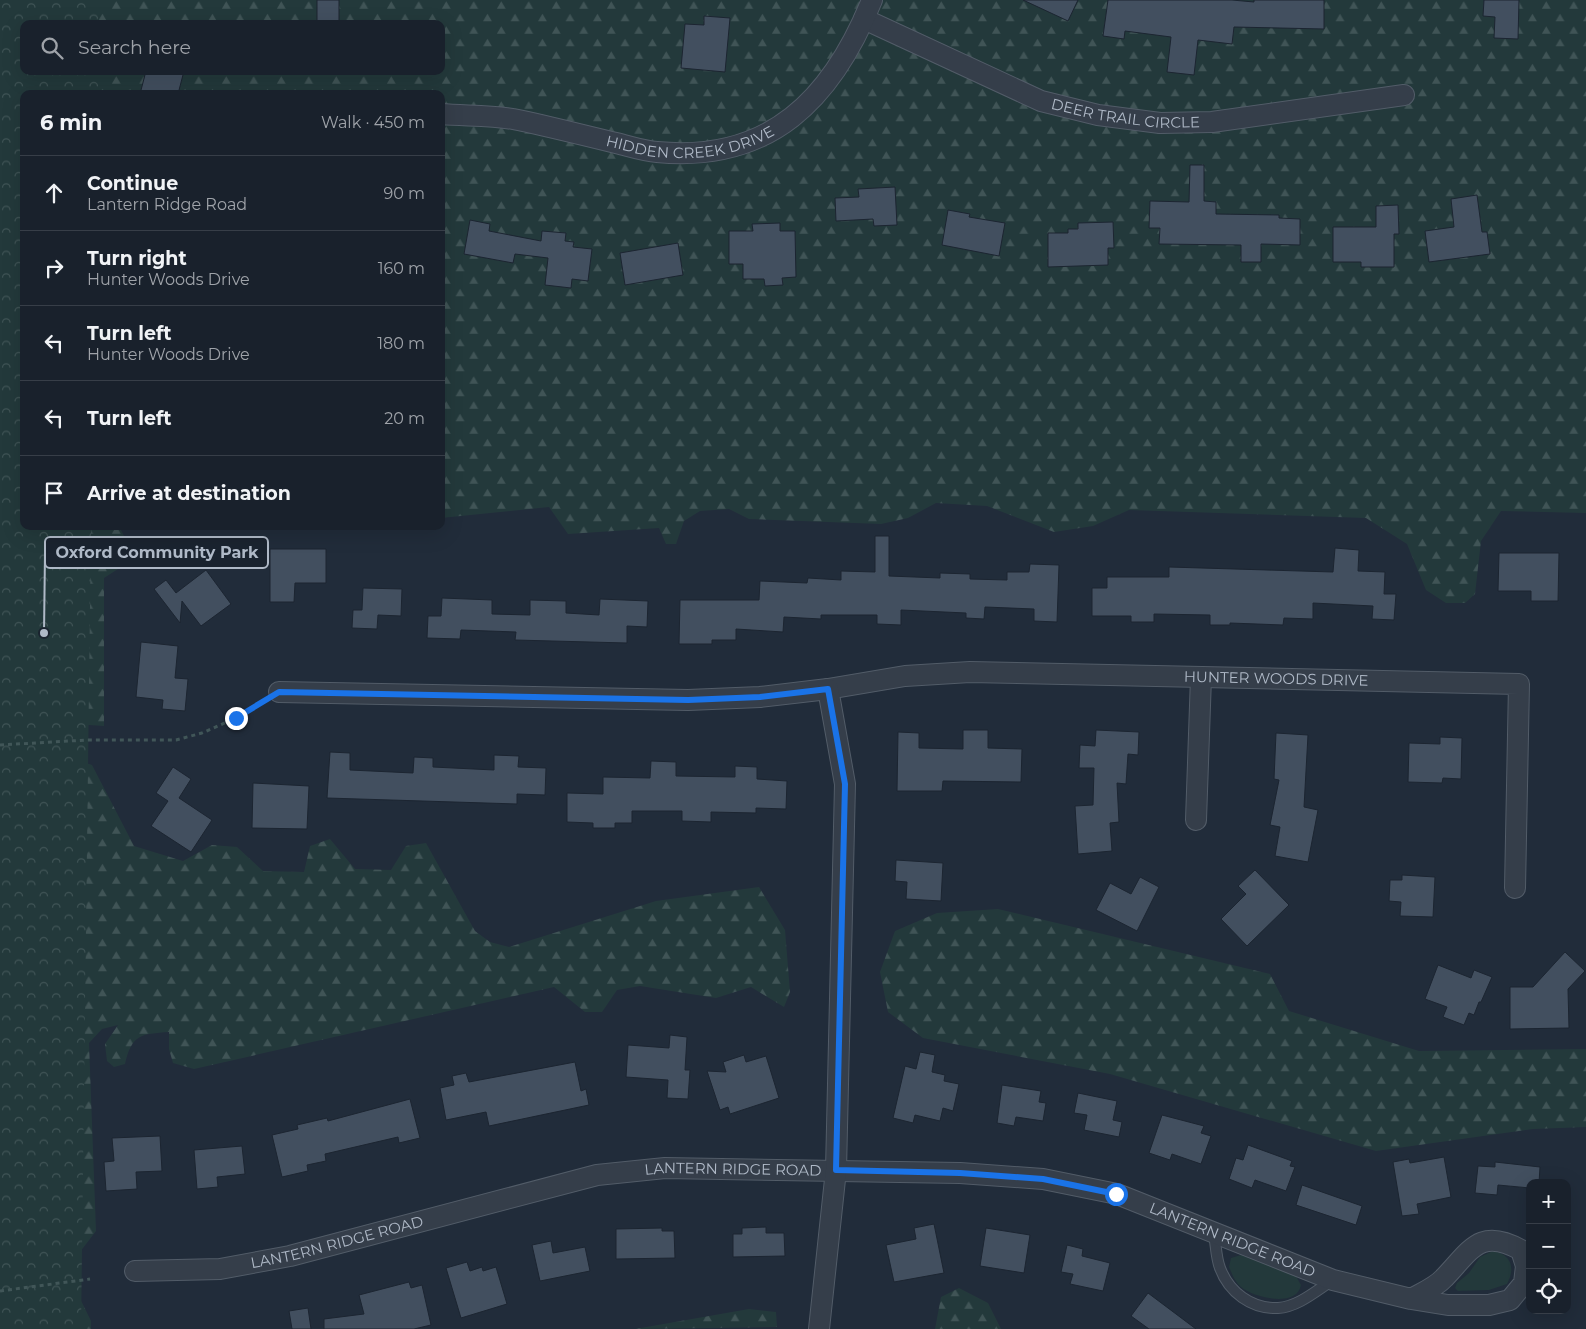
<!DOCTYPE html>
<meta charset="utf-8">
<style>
body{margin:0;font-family:Montserrat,sans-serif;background:#262e38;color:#f1f3f6}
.controls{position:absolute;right:15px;bottom:15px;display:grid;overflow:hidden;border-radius:10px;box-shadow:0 5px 20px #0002}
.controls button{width:45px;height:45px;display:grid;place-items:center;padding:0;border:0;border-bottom:1px solid #373e48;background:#19212c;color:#f1f3f6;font:25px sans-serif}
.stop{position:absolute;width:15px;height:15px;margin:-11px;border:4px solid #1a73e8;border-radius:50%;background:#fff}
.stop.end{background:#1a73e8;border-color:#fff;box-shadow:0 1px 5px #0008}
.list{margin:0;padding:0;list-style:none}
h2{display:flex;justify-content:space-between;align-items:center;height:65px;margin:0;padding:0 20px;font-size:21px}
h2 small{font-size:16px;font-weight:400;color:#9fa3a9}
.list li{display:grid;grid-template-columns:32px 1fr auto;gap:15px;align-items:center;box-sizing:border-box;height:75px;padding:0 20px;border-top:1px solid #373e48}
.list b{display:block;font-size:19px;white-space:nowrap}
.list p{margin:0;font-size:16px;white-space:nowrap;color:#9fa3a9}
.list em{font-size:16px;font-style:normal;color:#9fa3a9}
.icon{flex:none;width:28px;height:28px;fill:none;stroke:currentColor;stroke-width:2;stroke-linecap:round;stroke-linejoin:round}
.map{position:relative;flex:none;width:1586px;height:1329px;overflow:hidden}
.search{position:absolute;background:#19212c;box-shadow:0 5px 20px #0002;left:20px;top:20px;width:425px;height:55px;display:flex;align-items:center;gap:12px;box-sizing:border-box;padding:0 18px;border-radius:10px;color:#9fa3a9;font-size:19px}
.panel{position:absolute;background:#19212c;box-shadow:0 5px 20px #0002;left:20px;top:90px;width:425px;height:440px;border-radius:10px}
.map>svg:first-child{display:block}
.grass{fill:#23393b}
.forest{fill:url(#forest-firs);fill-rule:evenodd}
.park{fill:url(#park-crowns)}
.building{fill:#424f5f;stroke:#1c2531}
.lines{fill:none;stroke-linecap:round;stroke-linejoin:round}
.service-casing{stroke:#525c68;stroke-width:12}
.minor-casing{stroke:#525c68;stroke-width:22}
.path{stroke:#415658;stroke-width:3;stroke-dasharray:4 4;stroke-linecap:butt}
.service{stroke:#353e4a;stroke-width:10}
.minor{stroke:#353e4a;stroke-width:20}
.route{stroke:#1a73e8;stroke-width:6}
.labels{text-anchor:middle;stroke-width:5;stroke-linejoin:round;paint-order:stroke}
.street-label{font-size:15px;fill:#afb9c7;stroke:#1a232f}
.leader{fill:none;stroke:#afb9c7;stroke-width:2}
.callout-dot{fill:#afb9c7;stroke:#1a232f;stroke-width:2}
.callout{fill:#1a232f;stroke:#afb9c7;stroke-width:2}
.callout-label{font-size:16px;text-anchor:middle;font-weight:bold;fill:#afb9c7}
</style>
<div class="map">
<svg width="1586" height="1329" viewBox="0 0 1586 1329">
<defs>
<pattern id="forest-firs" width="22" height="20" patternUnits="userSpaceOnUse" patternTransform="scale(1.25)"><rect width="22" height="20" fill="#23393b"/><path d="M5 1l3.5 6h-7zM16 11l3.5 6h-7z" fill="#405456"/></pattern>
<pattern id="park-crowns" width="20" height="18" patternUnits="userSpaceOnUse" patternTransform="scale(1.25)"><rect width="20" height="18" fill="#23393b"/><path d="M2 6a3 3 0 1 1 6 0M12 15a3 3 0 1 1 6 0" fill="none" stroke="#405456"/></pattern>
</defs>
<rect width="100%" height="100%" fill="#212c3a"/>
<path class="grass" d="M 1493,1251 C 1511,1254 1516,1268 1507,1284 L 1489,1290 L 1458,1291 L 1455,1288 L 1457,1283 L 1469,1273 L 1480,1257 Z
M 1241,1255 L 1296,1276 L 1301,1285 C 1297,1308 1254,1298 1241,1287 C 1235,1282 1232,1274 1229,1267 L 1231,1258 Z"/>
<path class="forest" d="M 0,0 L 1586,0 L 1586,513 L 1501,511 L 1481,541 L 1475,594 L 1465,603 L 1446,603 L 1426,590 L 1407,544 L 1366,518 L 1129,510 L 1093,526 L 1054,532 L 987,506 L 936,503 L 908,518 L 881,524 L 749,519 L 729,509 L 700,511 L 684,521 L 676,544 L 666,544 L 659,528 L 568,534 L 549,507 L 441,518 L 441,94 L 24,94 L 24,526 L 119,526 L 135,558 L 104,578 L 104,726 L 75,724 L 46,706 L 20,505 ZM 24,24 L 441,24 L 441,71 L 24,71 Z
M 71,758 L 92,765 L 134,846 L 183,861 L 212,845 L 237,847 L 263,871 L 304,872 L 310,846 L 330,839 L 355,869 L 391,870 L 406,846 L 426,843 L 475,931 L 490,942 L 509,947 L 656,901 L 759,887 L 785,930 L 790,992 L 784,1007 L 751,987 L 716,998 L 640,986 L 617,990 L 602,1012 L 585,1012 L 554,987 L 194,1069 L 173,1063 L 169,1049 L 169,1032 C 141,1034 132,1034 125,1064 L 114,1067 L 107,1061 L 105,1044 L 118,1025 L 102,1029 L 89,1043 L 96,1231 L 70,1265 L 70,1278 L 91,1321 L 91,1329 L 0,1329 Z
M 998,909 L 1270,974 L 1289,1011 L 1419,1051 L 1586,1049 L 1586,1127 L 1533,1129 L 1376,1151 L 1110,1074 L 923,1038 L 888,1012 L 880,972 L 895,931 L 937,913 Z
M 959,1288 L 988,1303 L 1001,1329 L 935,1329 L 941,1297 Z
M 749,1309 L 776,1312 L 777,1327 L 635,1329 Z"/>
<path class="park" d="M 0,0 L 99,0 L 99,24 L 24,24 L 24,71 L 98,71 L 98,94 L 24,94 L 24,526 L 91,526 L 81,1329 L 0,1329 Z"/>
<path class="building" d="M 317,0 L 339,0 L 339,24 L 317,24 Z
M 1023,0 L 1078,0 L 1068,21 Z
M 1108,0 L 1232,0 L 1254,2 L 1254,0 L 1324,0 L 1324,29 L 1234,27 L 1232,44 L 1198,40 L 1194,75 L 1167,72 L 1171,37 L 1125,31 L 1124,39 L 1103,36 Z
M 1484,0 L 1519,0 L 1518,39 L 1494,38 L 1495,17 L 1483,16 Z
M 704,16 L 730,18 L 725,72 L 681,68 L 685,24 L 704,25 Z
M 146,71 L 184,71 L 178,94 L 140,94 Z
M 1190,165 L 1204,165 L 1204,201 L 1216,202 L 1216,214 L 1279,215 L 1279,218 L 1300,219 L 1300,245 L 1261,244 L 1261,262 L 1241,262 L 1241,245 L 1159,244 L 1160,228 L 1149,228 L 1150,201 L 1189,202 Z
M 895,187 L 897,225 L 874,226 L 873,219 L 836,221 L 835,198 L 859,197 L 858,189 Z
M 1477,195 L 1482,232 L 1487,232 L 1490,254 L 1429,262 L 1425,231 L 1454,227 L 1451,199 Z
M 1398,205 L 1399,234 L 1394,234 L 1394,267 L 1361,267 L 1361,262 L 1333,262 L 1333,227 L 1376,227 L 1376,206 Z
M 948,210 L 970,214 L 969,217 L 1005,223 L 999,256 L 942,245 Z
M 470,220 L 490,224 L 489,231 L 541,241 L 542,231 L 566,233 L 565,241 L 574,242 L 573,247 L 592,249 L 588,281 L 572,279 L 571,288 L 545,285 L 548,258 L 515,254 L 513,263 L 464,254 Z
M 1113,222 L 1114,248 L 1108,248 L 1108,265 L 1048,267 L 1048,233 L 1068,233 L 1068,229 L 1078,229 L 1078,223 Z
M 780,223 L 780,231 L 795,231 L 796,277 L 782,278 L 783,285 L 765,286 L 764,279 L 743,279 L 743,264 L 729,264 L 729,231 L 753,231 L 752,224 Z
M 678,243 L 683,275 L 625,285 L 620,253 Z
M 875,536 L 889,536 L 889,576 L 940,578 L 940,573 L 970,574 L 970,579 L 1007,580 L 1007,572 L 1029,572 L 1030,564 L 1059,565 L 1057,622 L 1034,621 L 1034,609 L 985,607 L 984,619 L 966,618 L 966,613 L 901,610 L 901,625 L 877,624 L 877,615 L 821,615 L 821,619 L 784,617 L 783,632 L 736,629 L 736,640 L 712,640 L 712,644 L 679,644 L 680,600 L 759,600 L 760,581 L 807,583 L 808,578 L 841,580 L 841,571 L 875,572 Z
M 1335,548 L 1359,550 L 1358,571 L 1385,572 L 1384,594 L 1396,594 L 1394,620 L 1372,619 L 1373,606 L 1313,603 L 1313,619 L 1284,618 L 1283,625 L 1230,623 L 1230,625 L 1210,625 L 1210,615 L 1154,614 L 1154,622 L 1131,622 L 1131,616 L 1092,616 L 1092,588 L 1107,588 L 1107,577 L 1169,577 L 1169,567 L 1333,572 Z
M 270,549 L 326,549 L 326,583 L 295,583 L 294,602 L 270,602 Z
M 1499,553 L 1559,553 L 1558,601 L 1531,601 L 1531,591 L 1498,591 Z
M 206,570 L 231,604 L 201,626 L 182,601 L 180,623 L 154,589 L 166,580 L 176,593 Z
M 363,588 L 402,589 L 401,616 L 378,615 L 377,629 L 352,628 L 353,610 L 362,610 Z
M 442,598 L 492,600 L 492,614 L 530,615 L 530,600 L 566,601 L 566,613 L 599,615 L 600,599 L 648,601 L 647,627 L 627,626 L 627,643 L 515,640 L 516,632 L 461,630 L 460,639 L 427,638 L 428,616 L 441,616 Z
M 141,642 L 178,646 L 175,678 L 188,679 L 185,711 L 162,709 L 163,700 L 136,697 Z
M 963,730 L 988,730 L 988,748 L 1022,749 L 1021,782 L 943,781 L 942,791 L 897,791 L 898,732 L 919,733 L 919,748 L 963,749 Z
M 1096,730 L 1139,732 L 1138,755 L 1128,754 L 1126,784 L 1117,783 L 1119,822 L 1110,823 L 1112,851 L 1078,854 L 1075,806 L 1093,805 L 1094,768 L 1079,768 L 1080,745 L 1095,746 Z
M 1276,733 L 1308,735 L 1304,807 L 1318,810 L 1308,862 L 1275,856 L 1280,827 L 1270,825 L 1279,780 L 1274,779 Z
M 1440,737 L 1462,738 L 1461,779 L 1443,778 L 1442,783 L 1408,782 L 1409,743 L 1440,744 Z
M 330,752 L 350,753 L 350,770 L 413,773 L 414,757 L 433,758 L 433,767 L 494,770 L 494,755 L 519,756 L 518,767 L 546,768 L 545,795 L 517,794 L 517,804 L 327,798 Z
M 651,761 L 676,762 L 676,776 L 735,777 L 735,766 L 757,767 L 757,779 L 787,781 L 786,809 L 756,808 L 756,813 L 711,812 L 711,822 L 682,821 L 682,811 L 632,811 L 632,823 L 615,823 L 615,828 L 593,828 L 593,823 L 567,822 L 567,793 L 603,794 L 603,777 L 650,778 Z
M 173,767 L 191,779 L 179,798 L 212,820 L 191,852 L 151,826 L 168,801 L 156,793 Z
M 253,783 L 309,786 L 307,829 L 252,828 Z
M 896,860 L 943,863 L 941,901 L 906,899 L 907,882 L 895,881 Z
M 1255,870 L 1289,905 L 1247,946 L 1221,919 L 1246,894 L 1238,886 Z
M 1402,875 L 1435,877 L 1433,917 L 1400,916 L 1401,902 L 1389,901 L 1390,880 L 1402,880 Z
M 1140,877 L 1159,887 L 1137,931 L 1096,910 L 1110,883 L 1131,894 Z
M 1565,952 L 1585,971 L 1568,989 L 1569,1028 L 1510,1029 L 1510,987 L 1533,987 Z
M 1438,965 L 1471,978 L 1474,970 L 1492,977 L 1481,1002 L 1479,1002 L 1474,1015 L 1469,1013 L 1464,1025 L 1443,1017 L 1447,1007 L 1425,999 Z
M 670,1035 L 687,1037 L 685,1070 L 690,1070 L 688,1099 L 667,1098 L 668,1080 L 626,1077 L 628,1045 L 669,1048 Z
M 920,1052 L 935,1055 L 932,1072 L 945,1075 L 944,1081 L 959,1084 L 953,1111 L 943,1108 L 940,1121 L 915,1115 L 913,1123 L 893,1118 L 905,1066 L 916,1069 Z
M 744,1055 L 746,1062 L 766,1056 L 779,1098 L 730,1114 L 728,1107 L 720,1110 L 707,1071 L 726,1072 L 723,1062 Z
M 575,1062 L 581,1091 L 586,1089 L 589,1105 L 489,1126 L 486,1112 L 446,1120 L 440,1088 L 454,1085 L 452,1076 L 466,1073 L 469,1082 Z
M 1002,1085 L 1041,1091 L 1039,1102 L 1046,1103 L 1043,1121 L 1016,1117 L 1014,1126 L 997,1123 Z
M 1078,1093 L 1117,1101 L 1113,1120 L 1122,1122 L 1119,1137 L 1084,1130 L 1087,1115 L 1074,1113 Z
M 410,1099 L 420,1138 L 399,1143 L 398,1137 L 325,1154 L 326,1161 L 307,1165 L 308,1171 L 282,1177 L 272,1135 L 298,1129 L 297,1125 L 327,1118 L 328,1121 Z
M 1162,1115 L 1204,1126 L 1201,1133 L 1211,1136 L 1201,1164 L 1172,1154 L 1170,1160 L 1149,1153 Z
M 160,1136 L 162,1171 L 136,1172 L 137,1189 L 106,1191 L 104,1162 L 114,1161 L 112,1138 Z
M 1248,1145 L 1292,1161 L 1290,1166 L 1295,1167 L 1286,1191 L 1255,1180 L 1252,1188 L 1229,1179 L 1236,1158 L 1243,1160 Z
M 242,1146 L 245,1174 L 217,1177 L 218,1187 L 197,1189 L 194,1150 Z
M 1444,1157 L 1451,1197 L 1417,1204 L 1419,1214 L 1402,1216 L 1393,1162 L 1409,1159 L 1410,1163 Z
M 1495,1162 L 1540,1167 L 1539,1183 L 1530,1183 L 1530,1188 L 1498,1185 L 1497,1195 L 1475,1193 L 1478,1166 L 1495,1167 Z
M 1302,1185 L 1362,1206 L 1356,1225 L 1296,1205 Z
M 934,1224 L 944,1273 L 894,1282 L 886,1245 L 916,1239 L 914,1228 Z
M 766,1227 L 766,1233 L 784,1233 L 785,1256 L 733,1257 L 733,1234 L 742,1234 L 742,1228 Z
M 662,1228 L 662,1231 L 674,1231 L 675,1258 L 616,1259 L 616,1229 Z
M 986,1228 L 1030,1235 L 1024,1273 L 980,1266 Z
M 551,1241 L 553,1253 L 585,1247 L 590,1271 L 540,1281 L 532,1245 Z
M 1067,1245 L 1083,1249 L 1082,1256 L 1110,1263 L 1103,1291 L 1070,1284 L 1073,1274 L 1061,1272 Z
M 467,1262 L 470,1271 L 482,1267 L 483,1271 L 496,1267 L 507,1304 L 461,1318 L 446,1268 Z
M 409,1282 L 411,1288 L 422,1285 L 431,1325 L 414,1329 L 324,1329 L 324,1319 L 364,1314 L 359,1295 Z
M 1148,1293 L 1196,1329 L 1149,1329 L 1131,1316 Z
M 308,1308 L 311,1329 L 292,1329 L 289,1311 Z"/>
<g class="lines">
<g class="service-casing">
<path id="service" d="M 1214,1234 C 1216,1245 1216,1258 1220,1268 C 1229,1292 1251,1309 1278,1308 C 1298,1307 1317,1290 1333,1280"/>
</g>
<g class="minor-casing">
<g id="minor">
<path id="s1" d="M 864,19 L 1041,101 L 1098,115 L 1160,123 L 1212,122 L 1404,95"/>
<path id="s2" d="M 441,114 C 465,116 490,115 513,119 C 548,126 582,135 616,143 C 629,146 643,151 657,152 C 770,163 832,99 872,0"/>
<path id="s3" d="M 279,692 L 688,700 L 760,697 L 828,689 L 905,676 L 970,672 L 1519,684 L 1515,888"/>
<path d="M 1196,820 L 1201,677"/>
<path id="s4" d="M 135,1271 L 220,1269 L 290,1256 L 597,1175 L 665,1168 L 960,1173 L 1043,1179 L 1117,1194 L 1333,1280 L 1411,1299 L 1448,1305 L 1489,1305 L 1510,1300 L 1524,1283 L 1526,1266 L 1521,1250 C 1480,1227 1471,1250 1444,1278 C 1436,1287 1422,1293 1411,1299"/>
<path d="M 819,1329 L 836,1170 L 845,784 L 828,689"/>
</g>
</g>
<path class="path" d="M 0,745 L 87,740 L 176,740 L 202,733 L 245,714 L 263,702
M 0,1291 L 90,1279"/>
<use href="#service" class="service"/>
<use href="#minor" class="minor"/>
</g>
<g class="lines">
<path class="route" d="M 236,718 L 279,692 L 688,700 L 760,697 L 828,689 L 845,784 L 836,1170 L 960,1173 L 1043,1179 L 1116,1194"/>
</g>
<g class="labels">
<g class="street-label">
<text dy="5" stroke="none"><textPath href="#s1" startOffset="281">DEER TRAIL CIRCLE</textPath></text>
<text dy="5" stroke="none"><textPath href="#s2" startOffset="254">HIDDEN CREEK DRIVE</textPath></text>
<text dy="5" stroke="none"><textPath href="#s3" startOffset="999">HUNTER WOODS DRIVE</textPath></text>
<text dy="5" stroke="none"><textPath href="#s4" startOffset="610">LANTERN RIDGE ROAD</textPath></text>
<text dy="5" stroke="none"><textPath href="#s4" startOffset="1120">LANTERN RIDGE ROAD</textPath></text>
<text dy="5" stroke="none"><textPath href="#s4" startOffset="205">LANTERN RIDGE ROAD</textPath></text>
</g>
</g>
<path class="leader" d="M44 633L45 553"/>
<circle class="callout-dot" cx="44" cy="633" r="5"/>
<rect class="callout" x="45" y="537" width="223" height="31" rx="5"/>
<g class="callout-label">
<text x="157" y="558">Oxford Community Park</text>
</g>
</svg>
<div class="controls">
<button>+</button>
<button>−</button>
<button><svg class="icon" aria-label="locate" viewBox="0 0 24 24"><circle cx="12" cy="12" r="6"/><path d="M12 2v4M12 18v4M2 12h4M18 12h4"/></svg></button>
</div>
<div class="stop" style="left:1116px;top:1194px"></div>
<div class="stop end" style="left:236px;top:718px"></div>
<div class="search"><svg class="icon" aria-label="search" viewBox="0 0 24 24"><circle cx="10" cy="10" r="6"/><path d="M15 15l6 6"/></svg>Search here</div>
<section class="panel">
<h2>6 min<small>Walk · 450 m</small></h2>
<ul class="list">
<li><svg class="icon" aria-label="ahead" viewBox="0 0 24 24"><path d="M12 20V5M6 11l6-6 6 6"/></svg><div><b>Continue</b><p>Lantern Ridge Road</p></div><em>90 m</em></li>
<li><svg class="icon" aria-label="right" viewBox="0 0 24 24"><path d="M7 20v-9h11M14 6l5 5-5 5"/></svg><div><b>Turn right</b><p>Hunter Woods Drive</p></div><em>160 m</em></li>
<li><svg class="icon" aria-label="left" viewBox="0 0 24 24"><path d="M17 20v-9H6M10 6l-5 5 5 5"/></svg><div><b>Turn left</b><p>Hunter Woods Drive</p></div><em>180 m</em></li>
<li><svg class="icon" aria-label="left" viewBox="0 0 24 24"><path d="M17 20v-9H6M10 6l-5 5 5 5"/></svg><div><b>Turn left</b></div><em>20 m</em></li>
<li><svg class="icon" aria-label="arrive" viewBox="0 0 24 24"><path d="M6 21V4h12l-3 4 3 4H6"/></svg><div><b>Arrive at destination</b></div></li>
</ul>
</section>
</div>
